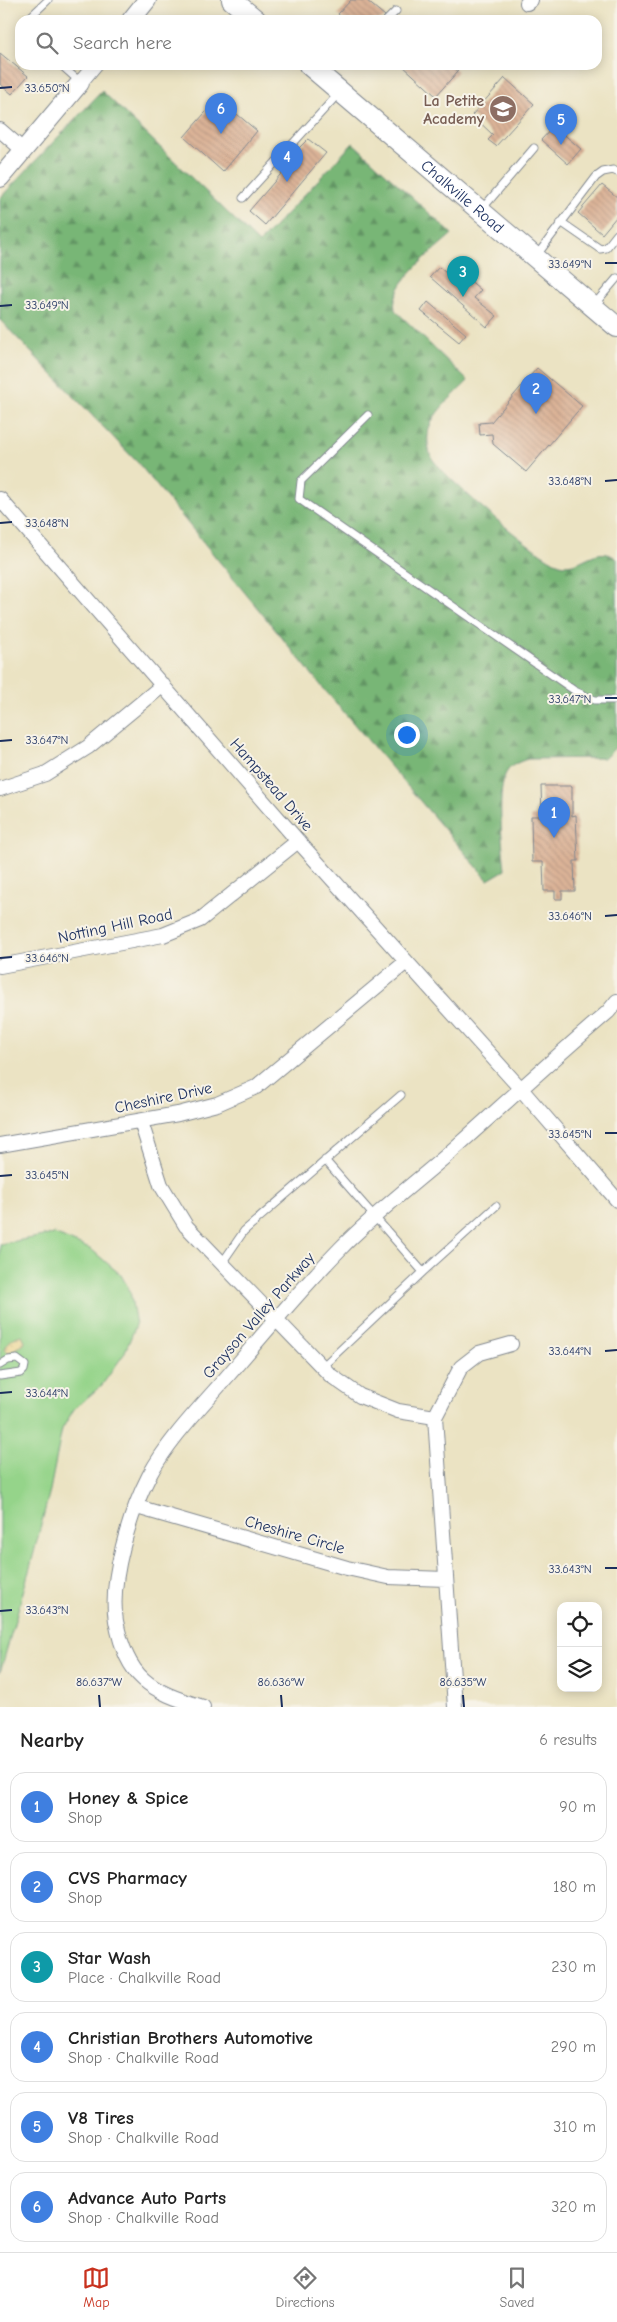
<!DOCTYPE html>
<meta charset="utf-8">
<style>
body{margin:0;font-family:"Comic Neue",sans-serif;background:#f2f2f2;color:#222}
.controls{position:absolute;right:15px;bottom:15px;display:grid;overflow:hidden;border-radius:10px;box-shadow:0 2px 12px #0003}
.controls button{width:45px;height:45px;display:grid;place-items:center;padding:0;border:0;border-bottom:1px solid #e0e0e0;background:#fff;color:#222;font:25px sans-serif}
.you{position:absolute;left:406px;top:734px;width:18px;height:18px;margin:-12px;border:4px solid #fff;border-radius:50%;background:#1a73e8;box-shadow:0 0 0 8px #1a73e833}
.badge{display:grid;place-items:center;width:32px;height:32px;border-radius:50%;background:#c8321e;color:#fff;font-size:16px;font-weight:700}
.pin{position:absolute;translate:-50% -41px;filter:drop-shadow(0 1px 2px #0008)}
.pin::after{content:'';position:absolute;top:26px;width:18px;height:15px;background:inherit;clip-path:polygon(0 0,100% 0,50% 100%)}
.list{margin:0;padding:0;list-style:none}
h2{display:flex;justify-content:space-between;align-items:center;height:65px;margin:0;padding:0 20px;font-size:21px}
h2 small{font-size:16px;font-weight:400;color:#767676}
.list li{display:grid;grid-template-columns:32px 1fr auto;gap:15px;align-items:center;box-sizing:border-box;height:70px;margin:0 10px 10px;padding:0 10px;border:1px solid #e0e0e0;border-radius:15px}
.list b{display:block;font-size:19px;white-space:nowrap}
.list p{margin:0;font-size:16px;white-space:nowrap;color:#767676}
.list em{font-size:16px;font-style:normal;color:#767676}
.icon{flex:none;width:28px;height:28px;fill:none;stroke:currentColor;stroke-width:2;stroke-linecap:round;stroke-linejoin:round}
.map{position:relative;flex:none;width:617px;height:1707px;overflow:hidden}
.search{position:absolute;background:#fff;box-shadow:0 2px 12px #0003;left:15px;right:15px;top:15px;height:55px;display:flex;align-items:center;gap:12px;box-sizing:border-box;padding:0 18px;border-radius:15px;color:#767676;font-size:19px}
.sheet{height:545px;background:#fff}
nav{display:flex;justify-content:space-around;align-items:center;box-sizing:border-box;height:70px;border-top:1px solid #e0e0e0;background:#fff;font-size:14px;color:#767676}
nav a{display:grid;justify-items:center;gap:2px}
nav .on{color:#c8321e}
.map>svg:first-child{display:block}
.grass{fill:#95d48a;stroke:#588274}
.forest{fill:url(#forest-firs);stroke:#4a726a}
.sand{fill:url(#sand-dots);stroke:#84847e}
.building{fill:url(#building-back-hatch)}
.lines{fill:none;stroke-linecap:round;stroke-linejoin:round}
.service-casing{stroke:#838990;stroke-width:9}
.minor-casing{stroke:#838990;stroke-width:16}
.tertiary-casing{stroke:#838990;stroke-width:20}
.secondary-casing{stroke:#838990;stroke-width:22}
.service{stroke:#fff;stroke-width:7}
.minor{stroke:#fff;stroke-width:14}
.tertiary{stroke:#fff;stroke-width:18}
.secondary{stroke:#fff;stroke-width:20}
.ticks{fill:none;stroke:#1b2f5e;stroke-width:2}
.labels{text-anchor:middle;stroke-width:4;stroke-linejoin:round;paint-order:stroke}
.education-label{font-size:16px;font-weight:bold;fill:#785e54;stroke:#f7f3e8;text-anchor:end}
.street-label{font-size:16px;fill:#1b2f5e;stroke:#f7f3e8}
.ticks-label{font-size:12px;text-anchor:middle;fill:#1b2f5e;stroke:#f7f3e8;stroke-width:4;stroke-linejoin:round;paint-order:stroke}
</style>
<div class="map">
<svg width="617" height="1707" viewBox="0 0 617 1707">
<defs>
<pattern id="forest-firs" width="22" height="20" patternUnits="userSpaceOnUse" patternTransform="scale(1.25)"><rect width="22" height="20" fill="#78b676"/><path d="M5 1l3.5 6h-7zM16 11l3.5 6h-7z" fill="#629464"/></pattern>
<pattern id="sand-dots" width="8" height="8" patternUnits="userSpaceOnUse" patternTransform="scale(1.25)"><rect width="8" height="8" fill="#eeda9e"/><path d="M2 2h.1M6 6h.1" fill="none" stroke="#ccbb8a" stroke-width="1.8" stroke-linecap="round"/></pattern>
<pattern id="building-back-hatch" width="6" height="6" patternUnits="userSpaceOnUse" patternTransform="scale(1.25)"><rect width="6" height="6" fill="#dbb397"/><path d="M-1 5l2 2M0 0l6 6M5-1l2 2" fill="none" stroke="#bb9a85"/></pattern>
</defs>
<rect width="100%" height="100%" fill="#f7f3e8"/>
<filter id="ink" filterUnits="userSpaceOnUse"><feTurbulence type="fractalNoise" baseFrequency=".02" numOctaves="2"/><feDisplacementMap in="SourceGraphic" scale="10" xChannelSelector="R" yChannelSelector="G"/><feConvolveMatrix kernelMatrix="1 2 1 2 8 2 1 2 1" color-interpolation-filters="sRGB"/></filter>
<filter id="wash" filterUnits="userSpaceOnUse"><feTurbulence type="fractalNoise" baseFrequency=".0096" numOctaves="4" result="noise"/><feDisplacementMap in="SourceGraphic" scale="20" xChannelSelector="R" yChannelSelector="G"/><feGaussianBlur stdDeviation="1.12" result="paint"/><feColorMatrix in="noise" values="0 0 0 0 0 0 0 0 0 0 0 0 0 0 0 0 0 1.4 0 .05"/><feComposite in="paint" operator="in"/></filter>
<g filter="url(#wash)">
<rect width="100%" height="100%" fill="#ebe3c3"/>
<path class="grass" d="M 54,1234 L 92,1250 L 121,1275 L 130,1291 L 136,1325 L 124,1354 L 102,1385 L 74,1409 L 62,1429 L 50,1490 L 31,1564 L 0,1673 L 0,1244 Z"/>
<path class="forest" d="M 102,91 L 259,243 L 353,143 L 452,234 C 434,251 389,283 395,310 L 468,381 C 454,396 429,414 428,435 C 427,442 429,454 433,460 C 448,480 538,558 560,564 C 581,570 596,542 617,559 L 617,746 L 605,758 L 528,759 C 521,761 513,764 508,770 C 495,785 503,849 505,870 L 488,880 L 324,689 L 139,464 L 0,320 L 0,198 Z"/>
<path class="sand" d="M 22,1335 L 25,1341 L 23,1345 L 8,1353 L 5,1351 C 5,1343 15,1336 22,1335 Z"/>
<g id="blocks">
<path class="building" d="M 351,0 L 366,0 L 385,16 L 382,20 L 344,20 L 338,14 Z
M 0,53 L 28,76 L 12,94 L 0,84 Z
M 402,65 L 451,65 L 458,71 L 436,96 Z
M 505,78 L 534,104 L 496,146 L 488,140 L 493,135 L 472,115 Z
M 218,98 L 257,131 L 223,172 L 184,137 Z
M 554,126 L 581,149 L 568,164 L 541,140 Z
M 308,139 L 326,153 L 265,225 L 249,211 L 299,153 L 296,151 Z
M 602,185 L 617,197 L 617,216 L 602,234 L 578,213 Z
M 439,267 L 460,285 L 467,278 L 481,290 L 474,298 L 497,316 L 487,327 L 430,277 Z
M 428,302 L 466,334 L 459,342 L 421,311 Z
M 537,368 L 582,406 L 526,472 L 493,444 L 492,434 L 480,435 L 479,423 L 491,422 Z
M 541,786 L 572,786 L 572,816 L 576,815 L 578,861 L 574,861 L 575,891 L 562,891 L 562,899 L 555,899 L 555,891 L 544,891 L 543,862 L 532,862 L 531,816 L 542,816 Z"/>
</g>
</g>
<g filter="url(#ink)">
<use href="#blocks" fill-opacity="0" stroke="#838990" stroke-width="1"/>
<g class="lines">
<g class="service-casing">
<path id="service" d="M 27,20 L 48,0
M 387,20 L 396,11
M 61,65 L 80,82
M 243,198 L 340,92
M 482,209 L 534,148
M 561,222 L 600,249 L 606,248 L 617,234
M 537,255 L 596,177 L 603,172 L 613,170 L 617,172
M 593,306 L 617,278
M 368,415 L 301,481 L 299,499 L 575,691 L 595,700 L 617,700
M 222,1263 L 244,1231 L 401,1095
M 423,1272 L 496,1206
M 0,1365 L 8,1360 L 17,1359 L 25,1365 L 24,1370 L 21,1373 L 0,1376
M 322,1367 L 423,1272 L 325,1160"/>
</g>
<g class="minor-casing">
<path id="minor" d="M 527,3 L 531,0
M 80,83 L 95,65
M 0,130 L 23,150
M 0,499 L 298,841 L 521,1089 L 617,1200
M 0,789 L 45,774 L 88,747 L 163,685
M 0,966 L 163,935 L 200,920 L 298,841
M 141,1122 L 161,1185 L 186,1226 L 330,1375 L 360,1396 L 398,1411 L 435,1417
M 0,1145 L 178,1114 L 217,1104 L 256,1087 L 406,962
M 137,1507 L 347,1568 L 388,1577 L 446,1579
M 203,1707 C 149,1691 127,1678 116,1621 C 109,1580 130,1513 149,1476 C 171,1435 207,1401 237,1365 C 270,1326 304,1286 340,1249 C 372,1216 411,1186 446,1156 C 500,1108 553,1059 608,1012 L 617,1001
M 455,1707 L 435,1417 L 461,1367 L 479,1353 L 511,1344"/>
</g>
<g class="tertiary-casing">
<path id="tertiary" d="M 131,20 L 147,0
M 0,178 L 80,83"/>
</g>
<g class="secondary-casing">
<g id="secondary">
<path d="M 232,0 L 256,20"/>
<path id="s1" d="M 309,65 L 617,327"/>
</g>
</g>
<use href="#service" class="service"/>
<use href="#minor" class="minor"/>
<use href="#tertiary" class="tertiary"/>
<use href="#secondary" class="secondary"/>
</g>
</g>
<path class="ticks" d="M 0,88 L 12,87M 605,263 L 617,263M 0,306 L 12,305M 605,481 L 617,480M 0,523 L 12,522M 605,698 L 617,698M 0,741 L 12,740M 605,916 L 617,915M 0,958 L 12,957M 605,1133 L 617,1133M 0,1176 L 12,1175M 605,1351 L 617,1350M 0,1393 L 12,1392M 605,1568 L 617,1568M 0,1611 L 12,1610M 99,1695 L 100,1707M 281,1695 L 282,1707M 463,1695 L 464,1707"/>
<defs>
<g id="school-disc" transform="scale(1.4375)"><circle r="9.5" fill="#8d6e63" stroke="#f7f3e8"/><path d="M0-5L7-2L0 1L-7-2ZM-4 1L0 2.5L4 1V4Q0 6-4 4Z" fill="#fff"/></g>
</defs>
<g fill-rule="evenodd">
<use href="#school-disc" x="503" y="109"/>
</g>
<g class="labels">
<g class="education-label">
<text x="484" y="106">La Petite<tspan x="484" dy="18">Academy</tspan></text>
</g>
<g class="street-label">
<text dy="6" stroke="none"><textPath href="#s1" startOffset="202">Chalkville Road</textPath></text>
<text transform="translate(272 784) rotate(49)" y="6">Hampstead Drive</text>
<text transform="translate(115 925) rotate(-12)" y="6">Notting Hill Road</text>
<text transform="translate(163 1097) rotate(-12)" y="6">Cheshire Drive</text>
<text transform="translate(258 1315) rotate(-49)" y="6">Grayson Valley Parkway</text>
<text transform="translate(295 1534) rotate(16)" y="6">Cheshire Circle</text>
</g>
</g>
<g class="ticks-label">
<text x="47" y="92">33.650°N</text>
<text x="570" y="268">33.649°N</text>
<text x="47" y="309">33.649°N</text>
<text x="570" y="485">33.648°N</text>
<text x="47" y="527">33.648°N</text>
<text x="570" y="703">33.647°N</text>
<text x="47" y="744">33.647°N</text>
<text x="570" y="920">33.646°N</text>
<text x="47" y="962">33.646°N</text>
<text x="570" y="1138">33.645°N</text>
<text x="47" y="1179">33.645°N</text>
<text x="570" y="1355">33.644°N</text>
<text x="47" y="1397">33.644°N</text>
<text x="570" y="1573">33.643°N</text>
<text x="47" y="1614">33.643°N</text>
<text x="99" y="1686">86.637°W</text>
<text x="281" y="1686">86.636°W</text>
<text x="463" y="1686">86.635°W</text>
</g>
</svg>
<div class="controls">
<button><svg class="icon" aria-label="locate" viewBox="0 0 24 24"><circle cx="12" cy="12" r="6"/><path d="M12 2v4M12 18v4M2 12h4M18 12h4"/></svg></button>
<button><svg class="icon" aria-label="layers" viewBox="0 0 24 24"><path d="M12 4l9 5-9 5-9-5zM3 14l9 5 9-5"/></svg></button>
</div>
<div class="you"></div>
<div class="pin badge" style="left:554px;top:838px;background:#3f7fe0">1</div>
<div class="pin badge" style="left:536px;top:414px;background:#3f7fe0">2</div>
<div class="pin badge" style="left:463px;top:297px;background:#0f9aa8">3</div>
<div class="pin badge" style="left:287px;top:182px;background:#3f7fe0">4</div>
<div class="pin badge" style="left:561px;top:145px;background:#3f7fe0">5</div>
<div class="pin badge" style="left:221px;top:134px;background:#3f7fe0">6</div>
<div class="search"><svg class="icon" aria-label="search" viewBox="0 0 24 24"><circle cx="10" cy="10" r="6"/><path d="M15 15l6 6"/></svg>Search here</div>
</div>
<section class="sheet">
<h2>Nearby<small>6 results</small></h2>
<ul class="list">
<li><span class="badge" style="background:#3f7fe0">1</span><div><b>Honey &amp; Spice</b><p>Shop</p></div><em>90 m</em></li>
<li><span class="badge" style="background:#3f7fe0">2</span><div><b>CVS Pharmacy</b><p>Shop</p></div><em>180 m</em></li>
<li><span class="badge" style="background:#0f9aa8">3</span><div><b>Star Wash</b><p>Place · Chalkville Road</p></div><em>230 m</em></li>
<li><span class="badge" style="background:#3f7fe0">4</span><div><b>Christian Brothers Automotive</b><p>Shop · Chalkville Road</p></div><em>290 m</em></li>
<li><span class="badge" style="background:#3f7fe0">5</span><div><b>V8 Tires</b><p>Shop · Chalkville Road</p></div><em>310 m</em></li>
<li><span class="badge" style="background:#3f7fe0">6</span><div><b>Advance Auto Parts</b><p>Shop · Chalkville Road</p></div><em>320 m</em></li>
</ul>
</section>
<nav>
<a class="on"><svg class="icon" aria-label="map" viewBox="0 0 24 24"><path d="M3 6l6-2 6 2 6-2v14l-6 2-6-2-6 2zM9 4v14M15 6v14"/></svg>Map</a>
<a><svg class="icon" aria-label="directions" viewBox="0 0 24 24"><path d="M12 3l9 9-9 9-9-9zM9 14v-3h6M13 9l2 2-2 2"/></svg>Directions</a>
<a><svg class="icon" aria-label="saved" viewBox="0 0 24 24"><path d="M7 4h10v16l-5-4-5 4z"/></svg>Saved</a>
</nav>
